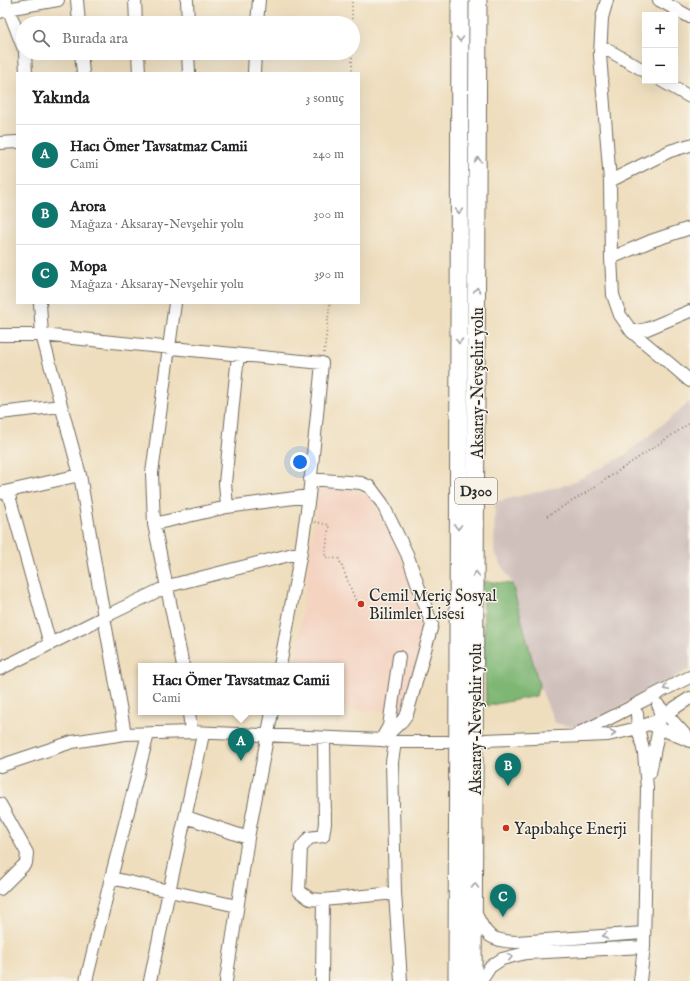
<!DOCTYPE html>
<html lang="tr">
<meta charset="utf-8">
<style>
body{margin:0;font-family:"IM FELL English",serif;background:#f2f2f2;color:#202124}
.controls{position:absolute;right:12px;top:12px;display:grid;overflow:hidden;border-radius:0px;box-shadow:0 4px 16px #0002}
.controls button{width:36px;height:36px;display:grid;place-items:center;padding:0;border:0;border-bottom:1px solid #e0e0e0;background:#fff;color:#202124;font:20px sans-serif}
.you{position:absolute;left:300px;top:462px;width:14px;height:14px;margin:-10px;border:3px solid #fff;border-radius:50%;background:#1a73e8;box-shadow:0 0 0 6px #1a73e833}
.badge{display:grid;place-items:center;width:26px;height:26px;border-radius:50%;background:#0f766e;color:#fff;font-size:13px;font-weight:700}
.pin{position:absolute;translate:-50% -33px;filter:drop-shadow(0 1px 2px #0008)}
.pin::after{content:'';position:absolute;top:21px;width:14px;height:12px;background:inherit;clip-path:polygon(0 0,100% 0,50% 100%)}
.popup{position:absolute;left:138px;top:663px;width:206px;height:52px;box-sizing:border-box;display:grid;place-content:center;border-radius:0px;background:#fff;filter:drop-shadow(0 1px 3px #0005);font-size:13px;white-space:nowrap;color:#757577}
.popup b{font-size:15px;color:#202124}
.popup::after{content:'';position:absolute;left:50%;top:100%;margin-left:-8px;border:8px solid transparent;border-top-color:#fff}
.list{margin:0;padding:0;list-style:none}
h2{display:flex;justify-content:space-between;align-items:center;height:52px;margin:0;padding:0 16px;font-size:17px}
h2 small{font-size:13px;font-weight:400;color:#757577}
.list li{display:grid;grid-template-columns:26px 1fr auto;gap:12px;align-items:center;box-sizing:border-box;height:60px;padding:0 16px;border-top:1px solid #e0e0e0}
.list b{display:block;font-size:15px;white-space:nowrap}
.list p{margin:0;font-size:13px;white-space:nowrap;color:#757577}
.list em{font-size:13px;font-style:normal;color:#757577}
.icon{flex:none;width:22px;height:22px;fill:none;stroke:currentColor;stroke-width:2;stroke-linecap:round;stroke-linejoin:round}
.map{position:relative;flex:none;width:690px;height:981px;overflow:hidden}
.search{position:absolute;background:#fff;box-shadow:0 4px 16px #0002;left:16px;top:16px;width:344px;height:44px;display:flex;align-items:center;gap:10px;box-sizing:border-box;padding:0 14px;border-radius:22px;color:#757577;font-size:15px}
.panel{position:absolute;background:#fff;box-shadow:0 4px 16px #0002;left:16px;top:72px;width:344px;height:232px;border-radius:0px}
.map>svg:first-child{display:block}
.built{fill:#f4d3c1}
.industrial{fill:#d0c0bc}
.forest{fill:#7eb673;stroke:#54704f}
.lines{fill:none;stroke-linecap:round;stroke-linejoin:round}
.minor-casing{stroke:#706a5e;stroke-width:14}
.highway-casing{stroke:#706a5e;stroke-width:19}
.path{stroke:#706a5e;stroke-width:1.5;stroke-dasharray:1 3;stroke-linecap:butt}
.minor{stroke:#fff;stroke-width:12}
.highway{stroke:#fff;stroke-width:17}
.oneway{stroke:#a0a0a0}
.poi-dot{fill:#c8321e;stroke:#f7f3e8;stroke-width:1.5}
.labels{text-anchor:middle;stroke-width:3;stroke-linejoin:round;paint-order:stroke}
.shield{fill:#f7f3e8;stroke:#686764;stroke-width:1}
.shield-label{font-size:15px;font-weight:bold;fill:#2b2b2b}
.street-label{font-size:16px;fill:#2b2b2b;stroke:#f7f3e8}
.poi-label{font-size:16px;fill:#2b2b2b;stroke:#f7f3e8;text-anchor:start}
</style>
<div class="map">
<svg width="690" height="981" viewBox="0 0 690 981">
<rect width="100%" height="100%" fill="#f7f3e8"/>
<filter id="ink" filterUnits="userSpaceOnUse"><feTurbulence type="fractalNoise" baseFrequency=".025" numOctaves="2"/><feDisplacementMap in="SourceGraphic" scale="8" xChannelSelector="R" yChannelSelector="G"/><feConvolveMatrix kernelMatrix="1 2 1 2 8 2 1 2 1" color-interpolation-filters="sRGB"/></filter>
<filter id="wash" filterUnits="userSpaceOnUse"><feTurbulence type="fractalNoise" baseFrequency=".012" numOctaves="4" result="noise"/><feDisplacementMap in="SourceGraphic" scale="16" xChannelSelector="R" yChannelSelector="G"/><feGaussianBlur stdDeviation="0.9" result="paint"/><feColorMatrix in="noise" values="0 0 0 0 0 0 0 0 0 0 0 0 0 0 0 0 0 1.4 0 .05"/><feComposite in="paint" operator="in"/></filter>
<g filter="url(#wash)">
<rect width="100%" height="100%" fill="#efdebe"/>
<path class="built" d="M 319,484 L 369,494 L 389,532 L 411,583 L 426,625 L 403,713 L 341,708 L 341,666 L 295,666 Z"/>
<path class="industrial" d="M 690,402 L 690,669 L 578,728 L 555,723 L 539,685 L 512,584 L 494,551 L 495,502 L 570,484 L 625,455 Z"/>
<path class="forest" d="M 483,581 L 512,584 L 539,685 L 536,696 L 486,706 Z"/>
</g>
<g filter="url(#ink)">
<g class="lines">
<g class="minor-casing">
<path id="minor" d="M 5,0 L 23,47
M 77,0 L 79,23
M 135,0 L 136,23
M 187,0 L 188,23
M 607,0 L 602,18 L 600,55 L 610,181 L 611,258 L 613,295 L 620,315 L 632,332 L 675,368 L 690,381
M 659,0 L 690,17
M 0,12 L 7,9 L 58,0
M 257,23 L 259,0
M 601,46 L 645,71
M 25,53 L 26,73
M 81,53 L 83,73
M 138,53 L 139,73
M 188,53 L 189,73
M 254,73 L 255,53
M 662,81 L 690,97
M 0,143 L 17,142
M 610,181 L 670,151 L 690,145
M 611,258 L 651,241 L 690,228
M 175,303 L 152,473 L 154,524 L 183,666
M 632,332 L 647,329 L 690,311
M 0,335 L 42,335 L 322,363 L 309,496 L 301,552 L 280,666
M 0,413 L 61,406
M 310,479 L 361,483 L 370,487 L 382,503 L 407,554 L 432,625 L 407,714 L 402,721 L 382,740
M 8,492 L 50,644
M 0,493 L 80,475
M 227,507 L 225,483 L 238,355
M 154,524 L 227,507 L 309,496
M 0,669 L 104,617 L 80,475 L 42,335 L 40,303
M 658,705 L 689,739
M 189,712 L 191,732
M 637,714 L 638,728 L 644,753 L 647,788 L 644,947 L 640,981
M 659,718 L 690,698
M 652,725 L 690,741
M 579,733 C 617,716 652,695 690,677
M 125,734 L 104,617 L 168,586 L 301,552
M 384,735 L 389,726 L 399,657
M 324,738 L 325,823 L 323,836 L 309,838 L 301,848 L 299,891 L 310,899 L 323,900 L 395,893
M 486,740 L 608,735 L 638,728 L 653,722
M 395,742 L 392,762 L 395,893 L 401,981
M 0,766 L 72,742 L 125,734 L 191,732 L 382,740 L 395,742 L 447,742
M 650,773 L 659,728 L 660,712
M 0,804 L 27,853 L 26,863 L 0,889
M 186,817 L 248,838
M 111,878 L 237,906
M 475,912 C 486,936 490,941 517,942 L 644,933
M 86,981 L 111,878 L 148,734
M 150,981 C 167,898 186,816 203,734
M 226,981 L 248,838 L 272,712
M 322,981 L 323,900
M 481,981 L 490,967 L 502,959 L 526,953 L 644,947"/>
</g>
<g class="highway-casing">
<path id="highway" d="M 457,981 L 460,0
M 473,981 L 478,0"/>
</g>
<path class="path" d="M 352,23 L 352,0
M 352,53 L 352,73
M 324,353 L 330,303
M 547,516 L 587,492 L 690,423
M 315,522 L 329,525 L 325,557 L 339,559 L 357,604"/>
<use href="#minor" class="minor"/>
<use href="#highway" class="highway"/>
</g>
<defs><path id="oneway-chevron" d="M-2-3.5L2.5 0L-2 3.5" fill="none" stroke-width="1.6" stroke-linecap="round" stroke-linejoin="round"/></defs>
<g class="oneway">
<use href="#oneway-chevron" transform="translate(460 39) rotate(90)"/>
<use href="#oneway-chevron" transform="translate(478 160) rotate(-90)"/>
<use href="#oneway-chevron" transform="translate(459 211) rotate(90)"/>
<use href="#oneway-chevron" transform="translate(477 290) rotate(-90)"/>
<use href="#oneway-chevron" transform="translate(459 341) rotate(90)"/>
<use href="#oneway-chevron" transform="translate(458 527) rotate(90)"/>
<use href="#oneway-chevron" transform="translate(476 574) rotate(-90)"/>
<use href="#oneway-chevron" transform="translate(666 688) rotate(153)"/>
<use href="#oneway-chevron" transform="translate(613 733) rotate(-11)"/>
<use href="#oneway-chevron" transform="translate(475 886) rotate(-90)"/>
<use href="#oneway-chevron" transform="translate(605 936) rotate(176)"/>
<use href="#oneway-chevron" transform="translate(510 957) rotate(-13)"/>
</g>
</g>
<g class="poi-dot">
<circle cx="361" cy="604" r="4"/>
<circle cx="506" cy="828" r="4"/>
</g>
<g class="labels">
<rect class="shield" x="455" y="478" width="42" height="26" rx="3"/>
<g class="shield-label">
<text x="476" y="496">D300</text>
</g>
<g class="street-label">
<text transform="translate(477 383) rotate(-90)" y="6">Aksaray-Nevşehir yolu</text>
<text transform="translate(475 719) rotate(-90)" y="6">Aksaray-Nevşehir yolu</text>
</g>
<g class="poi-label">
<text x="369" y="601">Cemil Meriç Sosyal<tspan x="369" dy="18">Bilimler Lisesi</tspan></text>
<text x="514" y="834">Yapıbahçe Enerji</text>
</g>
</g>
</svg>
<div class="controls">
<button>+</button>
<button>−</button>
</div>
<div class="you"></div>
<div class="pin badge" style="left:241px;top:761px">A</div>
<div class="popup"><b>Hacı Ömer Tavsatmaz Camii</b>Cami</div>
<div class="pin badge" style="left:508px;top:786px">B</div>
<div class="pin badge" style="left:503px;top:917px">C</div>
<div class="search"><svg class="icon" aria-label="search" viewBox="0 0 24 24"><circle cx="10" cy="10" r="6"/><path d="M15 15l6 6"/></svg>Burada ara</div>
<section class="panel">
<h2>Yakında<small>3 sonuç</small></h2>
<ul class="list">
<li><span class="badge">A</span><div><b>Hacı Ömer Tavsatmaz Camii</b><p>Cami</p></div><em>240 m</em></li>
<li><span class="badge">B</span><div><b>Arora</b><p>Mağaza · Aksaray-Nevşehir yolu</p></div><em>300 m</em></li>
<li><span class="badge">C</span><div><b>Mopa</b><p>Mağaza · Aksaray-Nevşehir yolu</p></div><em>390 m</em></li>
</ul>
</section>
</div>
